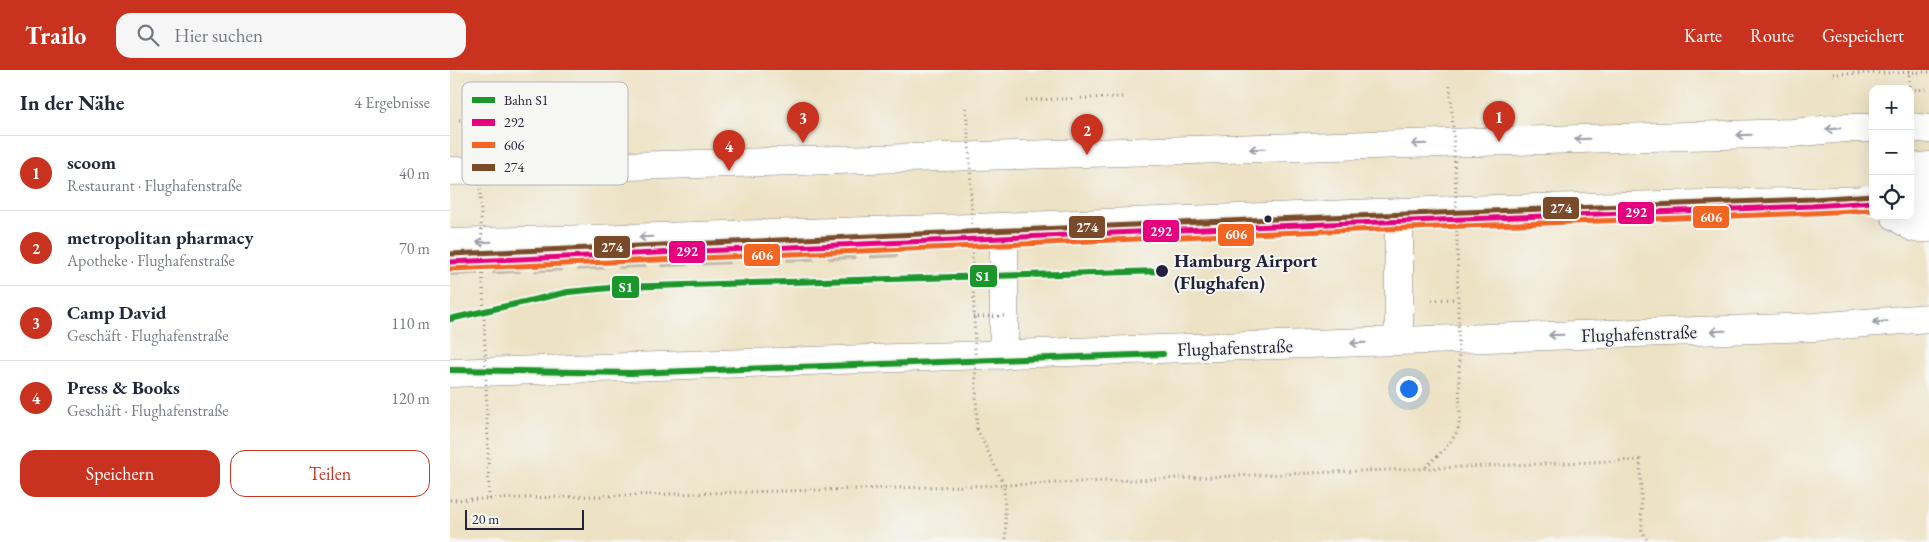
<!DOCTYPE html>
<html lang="de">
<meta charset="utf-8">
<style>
body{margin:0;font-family:"EB Garamond",serif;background:#f6f6f7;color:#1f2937}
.controls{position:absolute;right:15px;top:15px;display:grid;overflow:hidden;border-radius:10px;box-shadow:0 5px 20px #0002}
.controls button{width:45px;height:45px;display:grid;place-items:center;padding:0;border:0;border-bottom:1px solid #e0e1e3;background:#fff;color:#1f2937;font:25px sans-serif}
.scale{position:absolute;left:15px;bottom:12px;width:119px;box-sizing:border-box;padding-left:5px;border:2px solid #22223b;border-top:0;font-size:14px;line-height:18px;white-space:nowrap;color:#22223b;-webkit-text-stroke:4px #f6f6f2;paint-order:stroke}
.you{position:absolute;left:958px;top:318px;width:18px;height:18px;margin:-12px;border:4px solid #fff;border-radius:50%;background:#1a73e8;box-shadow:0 0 0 8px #1a73e833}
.badge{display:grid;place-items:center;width:32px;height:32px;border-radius:50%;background:#c8321e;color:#fff;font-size:16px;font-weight:700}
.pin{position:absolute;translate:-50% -41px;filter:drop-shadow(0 1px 2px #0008)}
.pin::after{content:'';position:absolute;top:26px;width:18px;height:15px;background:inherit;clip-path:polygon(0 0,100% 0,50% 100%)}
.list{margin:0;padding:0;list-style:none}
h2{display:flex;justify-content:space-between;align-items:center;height:65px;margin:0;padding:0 20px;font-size:21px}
h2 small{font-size:16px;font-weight:400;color:#747a83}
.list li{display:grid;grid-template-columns:32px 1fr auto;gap:15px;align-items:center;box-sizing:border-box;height:75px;padding:0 20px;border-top:1px solid #e0e1e3}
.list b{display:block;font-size:19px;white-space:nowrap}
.list p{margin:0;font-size:16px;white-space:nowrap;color:#747a83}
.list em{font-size:16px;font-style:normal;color:#747a83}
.actions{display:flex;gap:10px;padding:15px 20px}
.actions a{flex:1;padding:11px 0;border:1px solid #c8321e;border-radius:15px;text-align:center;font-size:18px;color:#c8321e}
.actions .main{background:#c8321e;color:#fff}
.icon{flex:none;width:28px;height:28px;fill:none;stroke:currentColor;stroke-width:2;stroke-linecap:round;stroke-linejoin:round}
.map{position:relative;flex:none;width:1479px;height:472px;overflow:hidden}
header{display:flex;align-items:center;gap:30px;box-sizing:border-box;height:70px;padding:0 25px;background:#c8321e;color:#fff}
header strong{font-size:24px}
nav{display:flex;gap:28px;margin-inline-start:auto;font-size:18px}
.search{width:350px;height:45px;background:#f6f6f7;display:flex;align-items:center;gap:12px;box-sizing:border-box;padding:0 18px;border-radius:15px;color:#747a83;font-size:19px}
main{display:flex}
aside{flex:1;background:#fff}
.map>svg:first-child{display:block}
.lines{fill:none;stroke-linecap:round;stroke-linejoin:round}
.minor-tunnel{stroke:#c4bca9;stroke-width:28;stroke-dasharray:28 14;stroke-linecap:butt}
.minor-casing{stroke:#888280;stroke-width:29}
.path{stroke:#888280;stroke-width:3;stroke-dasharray:1 4;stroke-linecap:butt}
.minor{stroke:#fff;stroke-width:28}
.minor-bridge-casing{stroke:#888280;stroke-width:29;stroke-linecap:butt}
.path-bridge{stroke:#888280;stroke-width:3;stroke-dasharray:1 4;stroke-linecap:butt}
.minor-bridge{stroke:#fff;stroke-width:28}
.bus-1-casing{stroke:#f6f6f2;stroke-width:9}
.bus-2-casing{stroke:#f6f6f2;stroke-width:9}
.bus-3-casing{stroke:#f6f6f2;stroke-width:9}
.bus-1{stroke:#e5007d;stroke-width:5}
.bus-2{stroke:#f26522;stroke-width:5}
.bus-3{stroke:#7a4b2a;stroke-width:5}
.rail-1-casing{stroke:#f6f6f2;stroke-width:10}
.rail-1{stroke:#1a962b;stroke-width:6}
.oneway{stroke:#9c9ca7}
.bus-dot{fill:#22223b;stroke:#f6f6f2;stroke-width:2}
.labels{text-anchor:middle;stroke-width:4;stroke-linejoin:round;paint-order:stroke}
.stop-label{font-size:19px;font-weight:bold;fill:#22223b;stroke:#f6f6f2;text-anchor:start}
.street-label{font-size:19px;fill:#22223b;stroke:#f6f6f2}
.key{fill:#f6f6f2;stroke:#b6b6bb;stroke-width:1}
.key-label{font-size:14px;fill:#22223b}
.line-badge{stroke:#f6f6f2;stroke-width:2}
.badge-label{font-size:14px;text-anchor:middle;font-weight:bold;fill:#fff}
</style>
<header>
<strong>Trailo</strong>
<div class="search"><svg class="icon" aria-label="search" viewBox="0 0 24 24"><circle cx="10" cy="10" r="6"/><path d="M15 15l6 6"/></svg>Hier suchen</div>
<nav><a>Karte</a><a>Route</a><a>Gespeichert</a></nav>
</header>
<main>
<aside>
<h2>In der Nähe<small>4 Ergebnisse</small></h2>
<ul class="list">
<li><span class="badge">1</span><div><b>scoom</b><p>Restaurant · Flughafenstraße</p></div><em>40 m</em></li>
<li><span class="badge">2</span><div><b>metropolitan pharmacy</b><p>Apotheke · Flughafenstraße</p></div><em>70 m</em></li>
<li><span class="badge">3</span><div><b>Camp David</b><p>Geschäft · Flughafenstraße</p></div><em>110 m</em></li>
<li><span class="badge">4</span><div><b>Press &amp; Books</b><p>Geschäft · Flughafenstraße</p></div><em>120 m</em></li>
</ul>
<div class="actions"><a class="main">Speichern</a><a>Teilen</a></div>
</aside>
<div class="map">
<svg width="1479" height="472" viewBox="0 0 1479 472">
<rect width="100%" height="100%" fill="#f6f6f2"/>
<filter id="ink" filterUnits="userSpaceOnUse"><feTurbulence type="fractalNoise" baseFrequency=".02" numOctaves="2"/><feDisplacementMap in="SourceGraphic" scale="10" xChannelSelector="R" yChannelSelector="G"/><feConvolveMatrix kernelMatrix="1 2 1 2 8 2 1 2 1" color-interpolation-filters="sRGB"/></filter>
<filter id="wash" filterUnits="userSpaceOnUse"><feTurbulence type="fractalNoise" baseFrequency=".0096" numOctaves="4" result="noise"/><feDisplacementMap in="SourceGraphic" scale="20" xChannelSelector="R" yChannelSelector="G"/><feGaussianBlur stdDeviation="1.12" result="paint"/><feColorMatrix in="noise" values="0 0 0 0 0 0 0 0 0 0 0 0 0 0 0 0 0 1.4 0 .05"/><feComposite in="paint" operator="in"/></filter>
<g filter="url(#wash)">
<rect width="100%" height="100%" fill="#ede2c4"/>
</g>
<g filter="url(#ink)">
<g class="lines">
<path class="minor-tunnel" d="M 0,192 L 455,173"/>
<g class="minor-casing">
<path id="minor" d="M 1460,57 L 1479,59
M 1460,98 L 1479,96
M 0,101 L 1343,63 L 1394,58 L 1423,58
M 1460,117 L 1479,115
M 1460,136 L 1479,136
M 1445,146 L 1464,158 L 1479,158
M 949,151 L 949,271
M 0,173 L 522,158 L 1006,140 L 1423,130
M 554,285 L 554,169
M 0,303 L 1364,257 L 1479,248"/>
</g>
<path class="path" d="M 1459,0 L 1459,19
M 1460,20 L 1479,19
M 576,30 L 673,27
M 9,50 L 105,46
M 982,230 L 1007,229
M 527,359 L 554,415 L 556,472
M 38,378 L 39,429
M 976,397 C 992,381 1011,367 1010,344
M 0,430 L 554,415 L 1190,390 L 1192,460 L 1198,472"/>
<use href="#minor" class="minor"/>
<g class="minor-bridge-casing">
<path id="minor-bridge" d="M 1417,129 L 1423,133"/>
</g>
<path class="path-bridge" d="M 1383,4 L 1479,2
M 1000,16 C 1009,125 1007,235 1010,344
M 516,38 L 520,87 L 527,359
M 28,49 L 38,378
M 523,247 L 554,246"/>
<use href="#minor-bridge" class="minor-bridge"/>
<g class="bus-1-casing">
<path id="bus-1" d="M 0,192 L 823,156 L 1362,136 L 1423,132"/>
</g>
<g class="bus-2-casing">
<path id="bus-2" d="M 0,199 L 823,163 L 1362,143 L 1423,140"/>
</g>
<g class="bus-3-casing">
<path id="bus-3" d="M 0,184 L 823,149 L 1362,129 L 1423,125"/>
</g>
<use href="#bus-1" class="bus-1"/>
<use href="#bus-2" class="bus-2"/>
<use href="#bus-3" class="bus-3"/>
<g class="rail-1-casing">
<path id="rail-1" d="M 0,249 L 118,222 L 170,217 L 712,201
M 0,300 L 181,303 L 713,284"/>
</g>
<use href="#rail-1" class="rail-1"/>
</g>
<defs><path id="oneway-shaft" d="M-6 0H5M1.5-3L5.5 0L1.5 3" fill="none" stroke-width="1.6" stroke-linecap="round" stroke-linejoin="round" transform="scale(1.25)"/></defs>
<g class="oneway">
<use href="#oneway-shaft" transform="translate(1383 59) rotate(175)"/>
<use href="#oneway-shaft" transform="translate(1294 65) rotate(178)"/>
<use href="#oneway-shaft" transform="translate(1132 69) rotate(178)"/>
<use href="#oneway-shaft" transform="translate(969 74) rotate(178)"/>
<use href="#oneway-shaft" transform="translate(807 79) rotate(178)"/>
<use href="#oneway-shaft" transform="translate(196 167) rotate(178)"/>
<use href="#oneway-shaft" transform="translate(34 172) rotate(178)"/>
<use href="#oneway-shaft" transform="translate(1430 252) rotate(175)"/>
<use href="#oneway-shaft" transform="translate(1268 261) rotate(178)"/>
<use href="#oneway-shaft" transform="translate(1106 265) rotate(178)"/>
<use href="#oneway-shaft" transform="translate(908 273) rotate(178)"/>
</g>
</g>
<g class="bus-dot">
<circle cx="818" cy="149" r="4.5"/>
<circle cx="712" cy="201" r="7"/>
</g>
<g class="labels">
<g class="stop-label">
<text x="724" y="197">Hamburg Airport<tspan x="724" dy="22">(Flughafen)</tspan></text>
</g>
<g class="street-label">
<text transform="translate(1189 263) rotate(-2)" y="7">Flughafenstraße</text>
<text transform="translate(785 277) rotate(-2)" y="7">Flughafenstraße</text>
</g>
</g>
<rect x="12" y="12" width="166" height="103" rx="8" class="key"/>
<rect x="22" y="27" width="23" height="6" fill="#1a962b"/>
<rect x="22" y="49" width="23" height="7" fill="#e5007d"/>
<rect x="22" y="72" width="23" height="6" fill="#f26522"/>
<rect x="22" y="94" width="23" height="7" fill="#7a4b2a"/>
<g class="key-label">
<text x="54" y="35">Bahn S1</text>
<text x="54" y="57">292</text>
<text x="54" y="80">606</text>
<text x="54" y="102">274</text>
</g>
<g class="line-badge">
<rect x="1092" y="126" width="38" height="24" rx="5" fill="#7a4b2a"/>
<rect x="1167" y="131" width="38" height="24" rx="5" fill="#e5007d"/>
<rect x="1242" y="135" width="38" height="24" rx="5" fill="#f26522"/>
<rect x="618" y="145" width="38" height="24" rx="5" fill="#7a4b2a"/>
<rect x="692" y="149" width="38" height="24" rx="5" fill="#e5007d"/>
<rect x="767" y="153" width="38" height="24" rx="5" fill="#f26522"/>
<rect x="143" y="165" width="38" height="24" rx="5" fill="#7a4b2a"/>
<rect x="218" y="170" width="38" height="24" rx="5" fill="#e5007d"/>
<rect x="293" y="173" width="38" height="24" rx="5" fill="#f26522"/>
<rect x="519" y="194" width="29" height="24" rx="5" fill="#1a962b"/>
<rect x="161" y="205" width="29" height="24" rx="5" fill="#1a962b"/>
</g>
<g class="badge-label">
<text x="1111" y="143">274</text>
<text x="1186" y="147">292</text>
<text x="1261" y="152">606</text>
<text x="637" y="162">274</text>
<text x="711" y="166">292</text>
<text x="786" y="169">606</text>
<text x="162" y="182">274</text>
<text x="237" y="186">292</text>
<text x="312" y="190">606</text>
<text x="533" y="211">S1</text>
<text x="176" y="222">S1</text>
</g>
</svg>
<div class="controls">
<button>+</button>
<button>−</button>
<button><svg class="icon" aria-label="locate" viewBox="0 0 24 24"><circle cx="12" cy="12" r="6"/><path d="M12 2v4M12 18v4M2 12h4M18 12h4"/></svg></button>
</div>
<div class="scale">20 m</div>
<div class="you"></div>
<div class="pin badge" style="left:1049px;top:72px">1</div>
<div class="pin badge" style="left:637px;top:85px">2</div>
<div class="pin badge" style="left:353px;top:73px">3</div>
<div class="pin badge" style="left:279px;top:101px">4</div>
</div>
</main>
